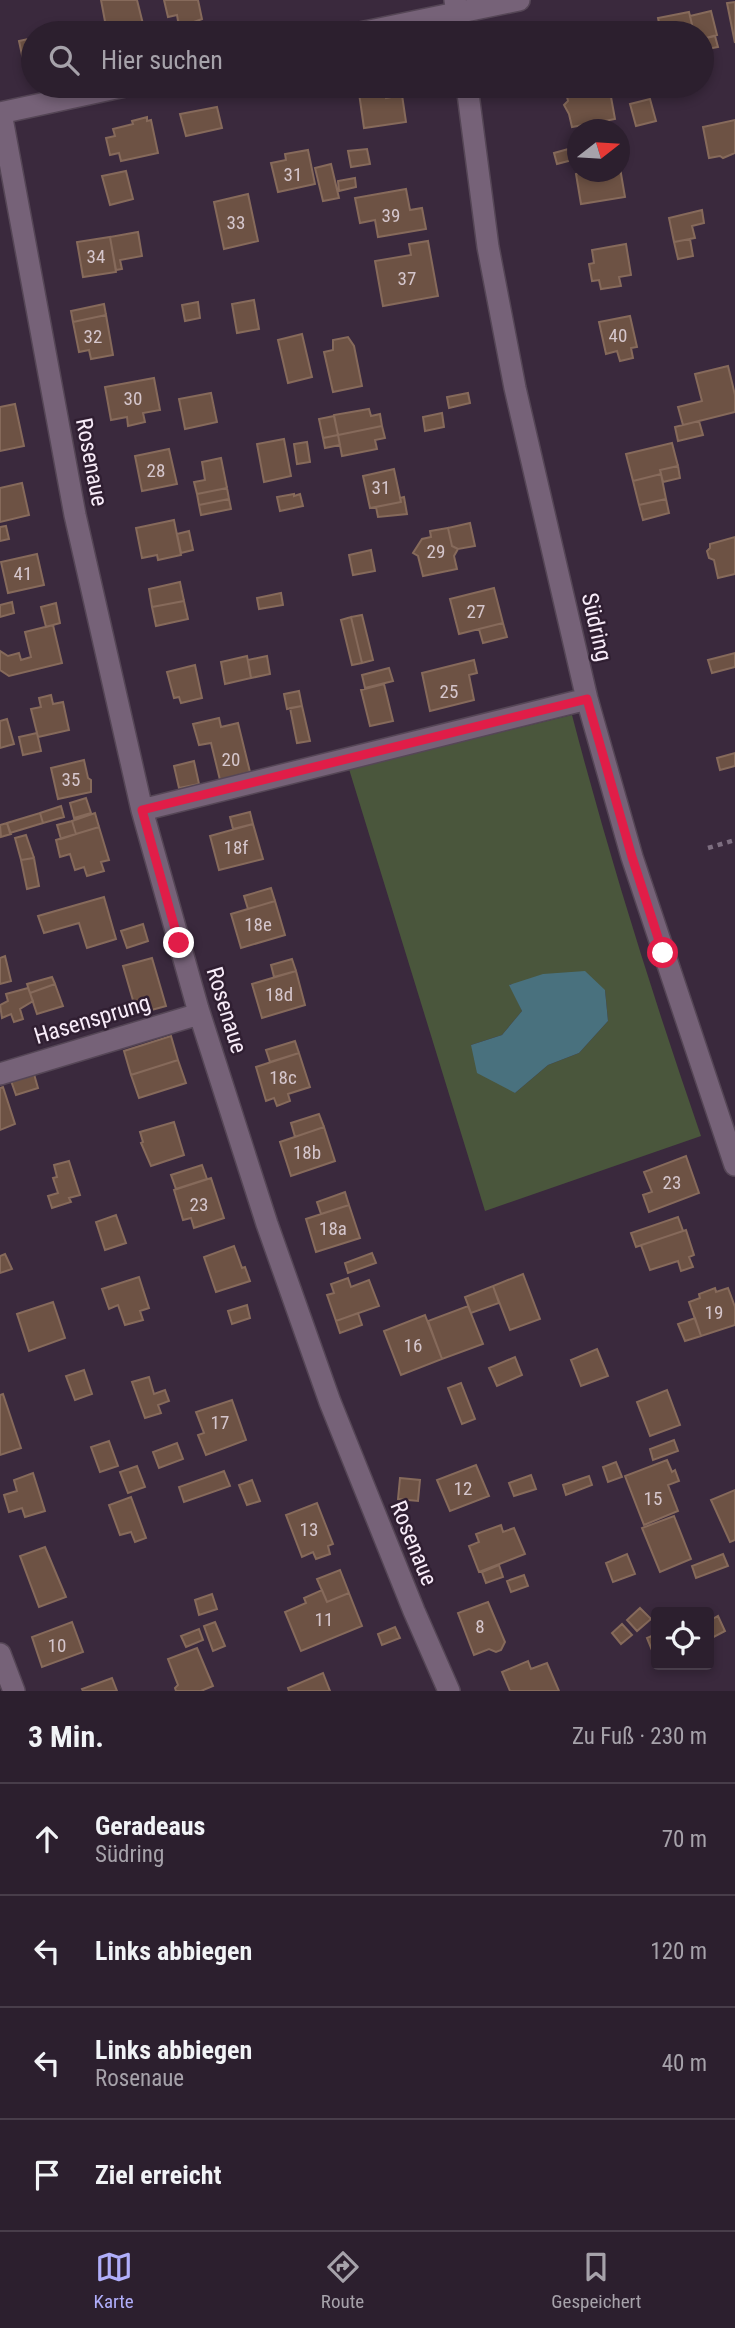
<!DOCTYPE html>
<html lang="de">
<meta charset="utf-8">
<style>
body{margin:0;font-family:"Roboto Condensed",sans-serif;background:#382c3a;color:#f1f3f6}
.controls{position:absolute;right:21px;bottom:21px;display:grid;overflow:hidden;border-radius:7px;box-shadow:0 4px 10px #0003}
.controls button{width:63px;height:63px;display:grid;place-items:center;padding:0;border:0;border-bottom:2px solid #483d4a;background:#2c1f2e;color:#f1f3f6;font:35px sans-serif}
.compass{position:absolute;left:567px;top:119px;width:63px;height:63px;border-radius:50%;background:#2c1f2e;box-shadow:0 4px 10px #0003;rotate:73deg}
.stop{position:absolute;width:21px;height:21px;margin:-16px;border:5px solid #e11d48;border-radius:50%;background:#fff}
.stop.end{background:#e11d48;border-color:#fff;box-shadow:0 2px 7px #0008}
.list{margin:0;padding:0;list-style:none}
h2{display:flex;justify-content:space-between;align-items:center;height:91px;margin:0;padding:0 28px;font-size:30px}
h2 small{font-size:23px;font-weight:400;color:#a6a2aa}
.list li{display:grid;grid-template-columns:46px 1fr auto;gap:21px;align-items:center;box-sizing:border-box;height:112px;padding:0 28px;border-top:2px solid #483d4a}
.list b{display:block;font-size:26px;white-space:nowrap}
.list p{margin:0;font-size:23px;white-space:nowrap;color:#a6a2aa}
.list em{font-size:23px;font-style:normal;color:#a6a2aa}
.icon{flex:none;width:38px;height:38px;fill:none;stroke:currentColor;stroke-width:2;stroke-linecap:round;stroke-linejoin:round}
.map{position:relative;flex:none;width:735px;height:1691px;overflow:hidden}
.search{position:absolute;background:#2c1f2e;box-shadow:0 4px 10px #0003;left:21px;right:21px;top:21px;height:77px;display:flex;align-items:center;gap:18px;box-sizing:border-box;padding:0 24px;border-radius:38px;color:#a6a2aa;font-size:26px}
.sheet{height:539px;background:#2c1f2e}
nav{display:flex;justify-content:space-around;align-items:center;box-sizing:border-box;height:98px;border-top:2px solid #483d4a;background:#2c1f2e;font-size:19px;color:#a6a2aa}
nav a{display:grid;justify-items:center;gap:4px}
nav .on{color:#b0aefa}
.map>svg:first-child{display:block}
.green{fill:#4a563c;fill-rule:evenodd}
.water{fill:#49717e}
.building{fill:#6d5244;stroke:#866a5b;stroke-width:2}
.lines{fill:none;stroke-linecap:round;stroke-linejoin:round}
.minor-casing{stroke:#554656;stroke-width:24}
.path{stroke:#7d6e80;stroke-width:4.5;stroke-dasharray:5 5;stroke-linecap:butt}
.minor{stroke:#766278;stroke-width:21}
.route{stroke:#e11d48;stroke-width:9}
.labels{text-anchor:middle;stroke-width:5;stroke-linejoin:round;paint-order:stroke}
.number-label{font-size:19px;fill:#d5c6cc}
.street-label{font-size:23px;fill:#f8ecf9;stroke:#301f32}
</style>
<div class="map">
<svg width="735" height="1691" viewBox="0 0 735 1691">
<rect width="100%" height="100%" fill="#3a293d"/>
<path class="green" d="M 572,715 C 609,857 653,997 701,1136 L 485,1211 L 349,769 ZM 510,984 L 605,990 L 608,1021 L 579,1053 L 548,1065 L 515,1093 L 471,1045 L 502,1035 L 522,1011 Z"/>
<path class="water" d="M 585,971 L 605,990 L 608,1021 L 579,1053 L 548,1065 L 515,1093 L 477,1073 L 471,1045 L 502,1035 L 522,1011 L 509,985 L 543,974 Z"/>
<path class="building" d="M 101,0 L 137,0 L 143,24 L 107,32 Z
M 164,0 L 198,0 L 202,19 L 183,26 L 178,21 L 177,15 L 168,17 Z
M 735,2 L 735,43 L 727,3 Z
M 711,11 L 717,35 L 702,39 L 702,33 L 694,33 L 690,16 Z
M 689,12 L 694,33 L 661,33 L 658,18 Z
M 715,36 L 718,47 L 702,50 L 702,39 Z
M 33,38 L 33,67 L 25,69 L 19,41 Z
M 358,86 L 385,86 L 386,98 L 402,95 L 406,122 L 364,128 Z
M 579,86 L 609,86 L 615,119 L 572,127 L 569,114 L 564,105 L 568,101 L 565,88 Z
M 650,99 L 656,121 L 636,126 L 630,104 Z
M 217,107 L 222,128 L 186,136 L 180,114 Z
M 147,117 L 147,121 L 151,120 L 158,153 L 121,161 L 119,153 L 110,155 L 106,138 L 115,136 L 113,129 L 133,124 L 132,121 Z
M 735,120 L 735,153 L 723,158 L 720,156 L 709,158 L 703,127 Z
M 572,148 L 576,159 L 557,164 L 554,153 Z
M 367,149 L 370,164 L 351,167 L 348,151 Z
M 308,150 L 315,184 L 278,192 L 271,163 L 286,160 L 285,154 Z
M 331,164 L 339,198 L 323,201 L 315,168 Z
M 620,168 L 625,197 L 581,204 L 576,174 L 585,172 L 620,172 Z
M 126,171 L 133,199 L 110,205 L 102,176 Z
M 355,178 L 356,187 L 339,191 L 338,181 Z
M 406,189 L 410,210 L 422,208 L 426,229 L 378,237 L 375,220 L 360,223 L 355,198 Z
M 248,194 L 258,241 L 224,249 L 214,202 Z
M 702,210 L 704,223 L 692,226 L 695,238 L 674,242 L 669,218 Z
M 138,232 L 142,256 L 120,260 L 122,269 L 116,270 L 110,237 Z
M 110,237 L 116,272 L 83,277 L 77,242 Z
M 690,239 L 693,256 L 678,259 L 674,242 Z
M 428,241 L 438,296 L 383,306 L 375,261 L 411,255 L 409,244 Z
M 626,244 L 631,275 L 619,277 L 621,286 L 601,289 L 599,280 L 592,281 L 589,264 L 594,263 L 592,250 Z
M 254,300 L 259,329 L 237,333 L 232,304 Z
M 198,302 L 200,318 L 185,321 L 182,305 Z
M 104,304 L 106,315 L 73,322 L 71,311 Z
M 106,315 L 113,355 L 91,359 L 89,350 L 79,352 L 73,322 Z
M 630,316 L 637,347 L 631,348 L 633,358 L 620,361 L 617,351 L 606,354 L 599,322 Z
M 302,334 L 312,377 L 288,383 L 278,340 Z
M 348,337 L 354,346 L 362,386 L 333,392 L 324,352 L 333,350 L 333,340 Z
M 728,366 L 735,395 L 735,412 L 683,425 L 678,407 L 702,401 L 695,374 Z
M 154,378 L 160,410 L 143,413 L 145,422 L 128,426 L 127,417 L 111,420 L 105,387 Z
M 211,393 L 217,422 L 185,429 L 179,399 Z
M 468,393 L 470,403 L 449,408 L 447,397 Z
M 15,404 L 24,446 L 0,451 L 0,407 Z
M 369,409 L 371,416 L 380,414 L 382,426 L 338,435 L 334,415 Z
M 442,413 L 444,427 L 425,431 L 423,417 Z
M 334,416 L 338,435 L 323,438 L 319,419 Z
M 699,421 L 703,435 L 678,441 L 675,427 Z
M 382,426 L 385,438 L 375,440 L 377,449 L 342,456 L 338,435 Z
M 338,435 L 340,445 L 325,448 L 323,438 Z
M 284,439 L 291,476 L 264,482 L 257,444 Z
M 307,442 L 310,462 L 297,464 L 294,444 Z
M 672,443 L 678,466 L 660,470 L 661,474 L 633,481 L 626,454 Z
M 169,449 L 177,484 L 142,491 L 135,456 Z
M 221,458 L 227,488 L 197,494 L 194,482 L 205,480 L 202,462 Z
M 678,466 L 680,478 L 663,482 L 660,470 Z
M 394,469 L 401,502 L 370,508 L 363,476 Z
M 661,474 L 666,499 L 639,505 L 633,481 Z
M 22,483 L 29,515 L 0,522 L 0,488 Z
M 227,488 L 229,499 L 199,505 L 197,494 Z
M 294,494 L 294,496 L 300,494 L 303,506 L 280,511 L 277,497 Z
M 404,497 L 407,514 L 378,517 L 376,507 L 401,502 L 400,498 Z
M 229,499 L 231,509 L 201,515 L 199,505 Z
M 666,499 L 669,513 L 643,520 L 639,505 Z
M 174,520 L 181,555 L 158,560 L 157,555 L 142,558 L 136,528 Z
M 470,523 L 475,546 L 458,549 L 452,546 L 448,528 Z
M 6,526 L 9,539 L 0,541 L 0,527 Z
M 448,528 L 452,546 L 458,549 L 454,556 L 457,569 L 423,576 L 418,556 L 413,553 L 422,539 L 431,537 L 430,531 Z
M 189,531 L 193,550 L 181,553 L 177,534 Z
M 735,537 L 735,574 L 718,578 L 714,560 L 709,558 L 707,551 L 710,548 L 710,544 Z
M 371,550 L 375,571 L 353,575 L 349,555 Z
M 37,554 L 44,585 L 8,593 L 1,562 Z
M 180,582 L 184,601 L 152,607 L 149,589 Z
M 494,588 L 503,623 L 459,634 L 450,599 Z
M 281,593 L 283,605 L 259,609 L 257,598 Z
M 184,601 L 188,619 L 156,626 L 152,607 Z
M 12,602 L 14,613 L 0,617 L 0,605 Z
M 56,603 L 60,623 L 46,627 L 41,607 Z
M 362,615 L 373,660 L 362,663 L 351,617 Z
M 351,617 L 362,663 L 352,665 L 341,620 Z
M 503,623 L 507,637 L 483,643 L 479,629 Z
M 53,625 L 62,663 L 9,676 L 0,670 L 0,651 L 8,656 L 19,653 L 21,660 L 31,657 L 25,632 Z
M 735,653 L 735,667 L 712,673 L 708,660 Z
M 247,656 L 251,678 L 225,684 L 221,662 Z
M 267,656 L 270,674 L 251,678 L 248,660 Z
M 474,660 L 477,673 L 469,675 L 474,700 L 430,711 L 422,673 Z
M 195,665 L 202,698 L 181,703 L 179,697 L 174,698 L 167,672 Z
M 389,668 L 393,681 L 365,688 L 362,675 Z
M 384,684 L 393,721 L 370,726 L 361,690 Z
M 299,691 L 302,706 L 287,709 L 284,694 Z
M 51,695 L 53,704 L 63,702 L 69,730 L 38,737 L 31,709 L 41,707 L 39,698 Z
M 302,706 L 310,741 L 297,743 L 290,708 Z
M 219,718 L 221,727 L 238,723 L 250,772 L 220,780 L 211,743 L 199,745 L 193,724 Z
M 7,719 L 14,744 L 0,748 L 0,721 Z
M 37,733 L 41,751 L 23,755 L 19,737 Z
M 735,753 L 735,766 L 720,770 L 717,758 Z
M 84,760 L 88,778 L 91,780 L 91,792 L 58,799 L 51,768 Z
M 194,761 L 199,784 L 179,788 L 174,766 Z
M 86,798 L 91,813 L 74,818 L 70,803 Z
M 61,806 L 64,817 L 43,823 L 40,813 Z
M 250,812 L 253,824 L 233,829 L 230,817 Z
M 40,813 L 43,823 L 10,833 L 7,823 Z
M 95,813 L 99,827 L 76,834 L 72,821 Z
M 72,821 L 76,834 L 61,839 L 57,825 Z
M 7,823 L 11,834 L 1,837 L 0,825 Z
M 253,824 L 263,859 L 219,870 L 210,836 Z
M 99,827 L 109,860 L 101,862 L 104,871 L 87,876 L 84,867 L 75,870 L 70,854 L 60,857 L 56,840 Z
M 26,835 L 34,858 L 21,860 L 15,838 Z
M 34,858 L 39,886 L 27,889 L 21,860 Z
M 271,888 L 275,901 L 248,909 L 244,896 Z
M 104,897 L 116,939 L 87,948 L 79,923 L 44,933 L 38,916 Z
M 275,901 L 285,935 L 241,948 L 231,914 Z
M 143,924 L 148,941 L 127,948 L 121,931 Z
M 5,956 L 11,981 L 0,984 L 0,958 Z
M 152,958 L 166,1006 L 137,1014 L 123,966 Z
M 292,959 L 296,971 L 274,977 L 271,965 Z
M 296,971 L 305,1005 L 262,1018 L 252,984 Z
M 52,977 L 55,984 L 30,993 L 27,984 Z
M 55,984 L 63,1006 L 37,1014 L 30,993 Z
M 28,988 L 33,1001 L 20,1009 L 23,1019 L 14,1022 L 11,1014 L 2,1018 L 0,1005 L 8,1001 L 6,994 Z
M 171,1036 L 178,1060 L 131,1075 L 124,1051 Z
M 295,1041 L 299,1053 L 270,1062 L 266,1050 Z
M 299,1053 L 310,1087 L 288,1094 L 290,1101 L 277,1106 L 274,1098 L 266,1101 L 256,1067 Z
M 178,1060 L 186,1083 L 139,1098 L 131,1075 Z
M 32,1067 L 38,1088 L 16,1095 L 9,1075 Z
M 3,1087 L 15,1124 L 0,1130 L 0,1088 Z
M 319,1114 L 324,1127 L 295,1137 L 291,1123 Z
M 174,1122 L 184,1155 L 151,1166 L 141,1143 L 143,1142 L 140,1132 Z
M 324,1127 L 335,1161 L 291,1176 L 280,1142 Z
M 686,1156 L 699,1193 L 649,1212 L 643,1195 L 652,1192 L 644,1172 Z
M 69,1161 L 80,1195 L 69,1198 L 71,1202 L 52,1208 L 48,1196 L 58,1193 L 53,1178 L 57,1177 L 54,1165 Z
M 202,1165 L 207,1179 L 176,1189 L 171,1175 Z
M 211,1178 L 224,1218 L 194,1228 L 191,1218 L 183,1220 L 174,1190 Z
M 345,1192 L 349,1205 L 321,1214 L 317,1202 Z
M 349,1205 L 360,1238 L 316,1252 L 306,1219 Z
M 116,1215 L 126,1243 L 105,1250 L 96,1222 Z
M 678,1217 L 683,1231 L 636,1247 L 631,1233 Z
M 686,1230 L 694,1255 L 689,1257 L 693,1267 L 681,1271 L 678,1261 L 650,1270 L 641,1245 Z
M 234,1246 L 242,1268 L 245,1267 L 250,1281 L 216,1292 L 204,1257 Z
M 372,1253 L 376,1263 L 348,1273 L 345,1263 Z
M 5,1254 L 12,1269 L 0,1273 L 0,1256 Z
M 523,1274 L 540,1319 L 510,1330 L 493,1286 Z
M 139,1277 L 149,1308 L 140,1311 L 143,1320 L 125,1325 L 118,1305 L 109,1309 L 102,1289 Z
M 348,1278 L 351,1287 L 369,1280 L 379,1306 L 336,1321 L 327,1295 L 334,1293 L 331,1284 Z
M 493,1286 L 499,1303 L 471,1313 L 465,1297 Z
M 715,1288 L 716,1292 L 728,1288 L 735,1307 L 735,1325 L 701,1336 L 689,1302 L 700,1298 L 699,1294 Z
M 53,1302 L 65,1338 L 29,1351 L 17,1314 Z
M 247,1305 L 250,1318 L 232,1324 L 228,1311 Z
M 468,1306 L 483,1344 L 442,1359 L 428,1321 Z
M 358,1313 L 362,1325 L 340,1333 L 336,1321 Z
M 425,1315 L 442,1359 L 401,1375 L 384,1331 Z
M 695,1318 L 701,1336 L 685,1341 L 678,1324 Z
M 597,1349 L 608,1376 L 581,1386 L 571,1360 Z
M 515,1357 L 522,1375 L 497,1386 L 489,1368 Z
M 84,1370 L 92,1394 L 75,1400 L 66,1376 Z
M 149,1377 L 154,1394 L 165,1390 L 169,1401 L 158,1405 L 161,1413 L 145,1418 L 132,1382 Z
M 461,1383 L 475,1419 L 462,1424 L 448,1388 Z
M 667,1390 L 680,1425 L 650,1436 L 637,1402 Z
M 3,1394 L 21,1448 L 0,1455 L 0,1395 Z
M 232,1400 L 246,1440 L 206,1455 L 198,1435 L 204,1433 L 196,1412 Z
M 674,1440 L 678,1451 L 653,1460 L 650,1449 Z
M 109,1441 L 118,1466 L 100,1472 L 91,1447 Z
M 177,1443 L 183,1459 L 159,1468 L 153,1452 Z
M 667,1460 L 672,1472 L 675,1470 L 679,1481 L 668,1485 L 678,1511 L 644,1525 L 625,1476 Z
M 616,1462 L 622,1477 L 608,1482 L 603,1467 Z
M 476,1465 L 489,1496 L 450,1511 L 437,1480 Z
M 137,1466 L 145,1487 L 128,1493 L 120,1472 Z
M 224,1471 L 230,1486 L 184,1502 L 179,1487 Z
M 33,1473 L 45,1511 L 25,1517 L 22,1508 L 9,1512 L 4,1495 L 17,1491 L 14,1480 Z
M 531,1475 L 536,1489 L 514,1496 L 509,1483 Z
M 589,1476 L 592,1485 L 566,1495 L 563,1485 Z
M 400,1478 L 420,1480 L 418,1501 L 398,1499 Z
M 252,1480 L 260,1501 L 247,1505 L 239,1485 Z
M 735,1490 L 735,1540 L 730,1542 L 711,1500 Z
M 131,1497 L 146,1538 L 135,1542 L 131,1532 L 120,1535 L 109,1505 Z
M 317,1503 L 333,1544 L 328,1546 L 330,1554 L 316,1559 L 313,1552 L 302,1557 L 286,1515 Z
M 674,1516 L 691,1559 L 660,1572 L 642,1528 Z
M 501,1525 L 503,1532 L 514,1528 L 525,1554 L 479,1572 L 469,1546 L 479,1542 L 476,1534 Z
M 45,1547 L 66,1597 L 39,1607 L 20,1556 Z
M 627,1554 L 635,1574 L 613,1582 L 606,1563 Z
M 723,1554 L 728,1566 L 696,1578 L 692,1566 Z
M 499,1565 L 503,1577 L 486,1583 L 482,1572 Z
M 340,1570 L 349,1593 L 327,1602 L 317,1579 Z
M 524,1575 L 528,1586 L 511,1592 L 507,1581 Z
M 322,1590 L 327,1602 L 349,1593 L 362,1626 L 301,1651 L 285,1612 L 306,1603 L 304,1598 Z
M 212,1594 L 217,1609 L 199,1615 L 195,1600 Z
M 488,1602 L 505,1642 L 501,1650 L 496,1652 L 489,1649 L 474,1655 L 458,1613 Z
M 640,1608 L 651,1619 L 637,1631 L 627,1620 Z
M 718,1616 L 725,1631 L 710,1639 L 709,1621 Z
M 72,1622 L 83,1652 L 42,1667 L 32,1637 Z
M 215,1622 L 225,1646 L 213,1651 L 204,1626 Z
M 622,1624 L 632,1635 L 621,1644 L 612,1633 Z
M 395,1627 L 400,1638 L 382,1645 L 378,1634 Z
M 199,1629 L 203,1640 L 186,1647 L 181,1636 Z
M 656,1634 L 656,1660 L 647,1638 Z
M 197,1648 L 213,1686 L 201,1691 L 176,1691 L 175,1688 L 178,1685 L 168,1659 Z
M 528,1661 L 531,1669 L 547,1663 L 559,1691 L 510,1691 L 502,1672 Z
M 323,1673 L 330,1691 L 289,1691 L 288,1688 Z
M 112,1678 L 117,1691 L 83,1691 L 82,1689 Z"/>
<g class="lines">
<g class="minor-casing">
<path id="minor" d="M 455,0 L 460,33
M 360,33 L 519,0
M 467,86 L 488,247 L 515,388 L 587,699 L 632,857 L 735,1165
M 0,113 L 125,86
M 1,113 L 75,515 L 142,810 L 198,1009 L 267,1224 L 330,1402 L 414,1611 L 449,1691
M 142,810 L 587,699
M 0,1074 L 199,1014
M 0,1654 L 14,1691"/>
</g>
<path class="path" d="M 708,848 L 735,840"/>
<use href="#minor" class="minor"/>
</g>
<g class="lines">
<path class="route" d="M 179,943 L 142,810 L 587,699 L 632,857 L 663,953"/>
</g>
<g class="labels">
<g class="number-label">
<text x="293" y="181">31</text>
<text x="391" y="222">39</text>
<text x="236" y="229">33</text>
<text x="96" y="263">34</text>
<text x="407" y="285">37</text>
<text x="618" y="342">40</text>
<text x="93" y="343">32</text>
<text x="133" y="405">30</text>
<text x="156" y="477">28</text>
<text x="381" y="494">31</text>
<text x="436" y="558">29</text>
<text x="23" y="580">41</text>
<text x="476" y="618">27</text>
<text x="449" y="698">25</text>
<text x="231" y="766">20</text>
<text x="71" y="786">35</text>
<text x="236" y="854">18f</text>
<text x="258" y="931">18e</text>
<text x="279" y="1001">18d</text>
<text x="283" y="1084">18c</text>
<text x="307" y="1159">18b</text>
<text x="672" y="1189">23</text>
<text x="199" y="1211">23</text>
<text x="333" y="1235">18a</text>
<text x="714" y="1319">19</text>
<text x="413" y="1352">16</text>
<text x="220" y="1429">17</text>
<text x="463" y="1495">12</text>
<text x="653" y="1505">15</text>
<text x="309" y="1536">13</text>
<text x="324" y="1626">11</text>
<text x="480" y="1633">8</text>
<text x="57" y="1652">10</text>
</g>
<g class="street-label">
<text transform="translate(92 462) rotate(79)" y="8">Rosenaue</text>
<text transform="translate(597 627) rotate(77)" y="8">Südring</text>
<text transform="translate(227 1010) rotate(73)" y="8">Rosenaue</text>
<text transform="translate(92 1019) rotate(-17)" y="8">Hasensprung</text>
<text transform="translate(414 1543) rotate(68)" y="8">Rosenaue</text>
</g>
</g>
</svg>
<div class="controls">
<button><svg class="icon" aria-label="locate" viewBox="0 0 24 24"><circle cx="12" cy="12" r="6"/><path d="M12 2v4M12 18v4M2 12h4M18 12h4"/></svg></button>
</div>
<svg class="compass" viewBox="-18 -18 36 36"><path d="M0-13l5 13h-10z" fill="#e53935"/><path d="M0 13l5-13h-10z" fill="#a6a2aa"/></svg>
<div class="stop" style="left:663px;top:953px"></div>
<div class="stop end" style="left:179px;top:943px"></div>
<div class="search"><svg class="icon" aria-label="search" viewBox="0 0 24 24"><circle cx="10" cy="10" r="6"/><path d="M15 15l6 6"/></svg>Hier suchen</div>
</div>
<section class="sheet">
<h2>3 Min.<small>Zu Fuß · 230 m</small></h2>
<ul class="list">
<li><svg class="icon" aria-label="ahead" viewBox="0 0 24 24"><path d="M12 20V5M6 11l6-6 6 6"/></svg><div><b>Geradeaus</b><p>Südring</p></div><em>70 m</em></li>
<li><svg class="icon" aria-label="left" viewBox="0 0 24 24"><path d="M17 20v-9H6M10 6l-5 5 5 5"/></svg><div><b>Links abbiegen</b></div><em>120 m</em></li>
<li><svg class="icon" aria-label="left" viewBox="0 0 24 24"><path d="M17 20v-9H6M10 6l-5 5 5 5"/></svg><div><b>Links abbiegen</b><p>Rosenaue</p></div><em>40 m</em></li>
<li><svg class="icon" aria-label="arrive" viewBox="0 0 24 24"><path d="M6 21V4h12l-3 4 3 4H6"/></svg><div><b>Ziel erreicht</b></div></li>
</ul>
</section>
<nav>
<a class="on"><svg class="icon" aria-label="map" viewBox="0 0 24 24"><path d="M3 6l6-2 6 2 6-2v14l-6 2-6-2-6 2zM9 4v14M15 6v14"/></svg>Karte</a>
<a><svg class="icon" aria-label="directions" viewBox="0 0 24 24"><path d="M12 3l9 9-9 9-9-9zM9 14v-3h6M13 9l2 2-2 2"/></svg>Route</a>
<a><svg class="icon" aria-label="saved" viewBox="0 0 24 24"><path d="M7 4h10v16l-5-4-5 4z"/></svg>Gespeichert</a>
</nav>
